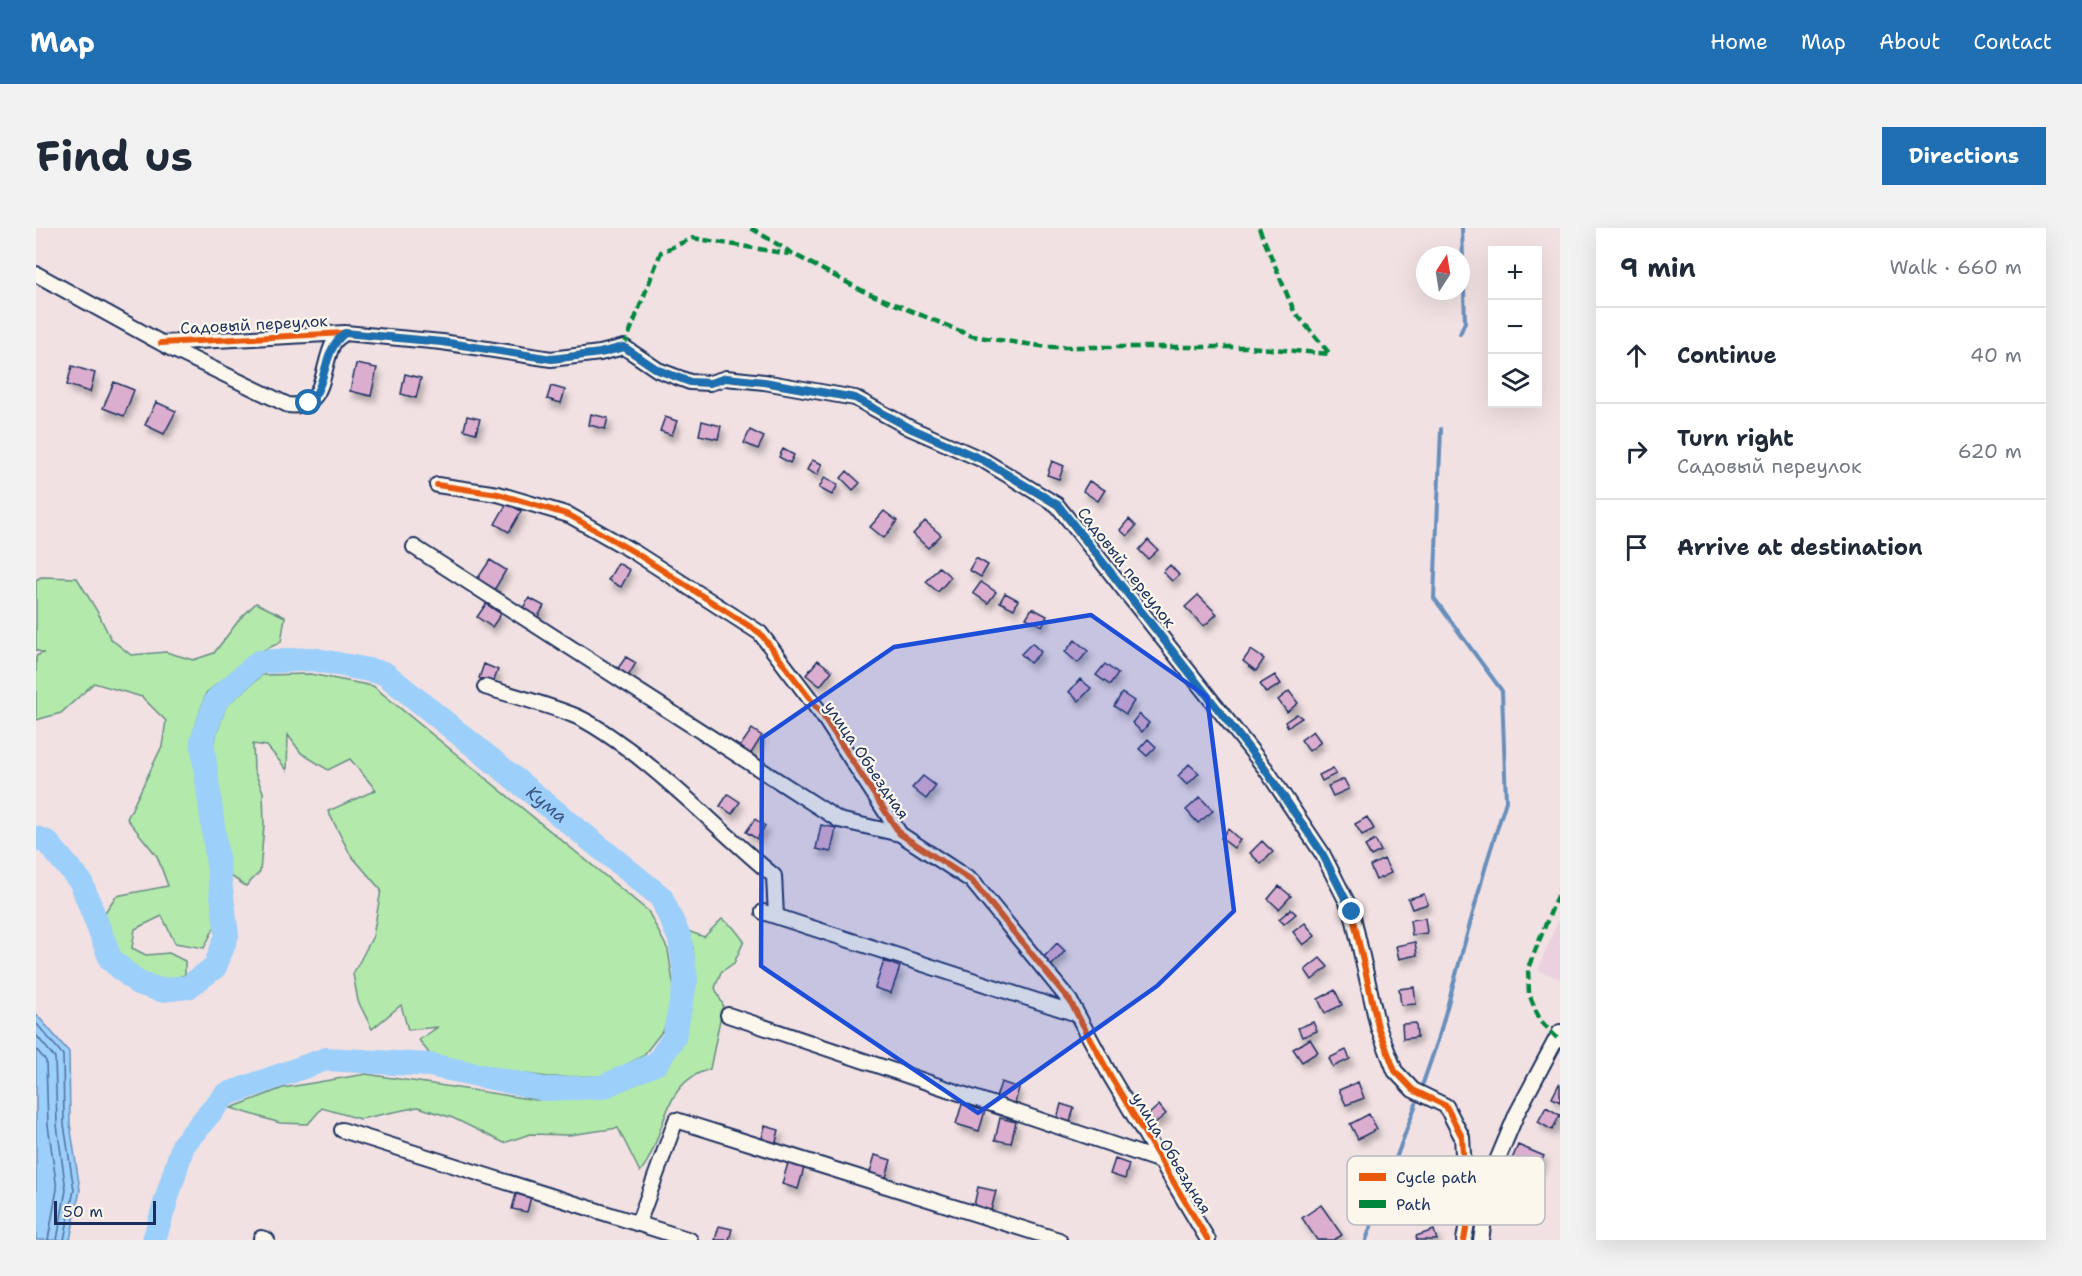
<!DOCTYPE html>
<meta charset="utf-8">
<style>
body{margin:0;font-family:"Shantell Sans",sans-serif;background:#f2f2f3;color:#1f2937}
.controls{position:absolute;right:18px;top:18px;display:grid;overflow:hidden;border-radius:0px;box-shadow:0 6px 24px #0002}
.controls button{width:54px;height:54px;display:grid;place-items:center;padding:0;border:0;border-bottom:2px solid #e0e1e3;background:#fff;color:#1f2937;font:30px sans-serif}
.compass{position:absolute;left:1380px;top:18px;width:54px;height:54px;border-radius:50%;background:#fff;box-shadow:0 6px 24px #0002;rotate:12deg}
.scale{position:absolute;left:18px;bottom:15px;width:102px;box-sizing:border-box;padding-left:6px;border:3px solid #1b2f5e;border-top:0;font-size:16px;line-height:21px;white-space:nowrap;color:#1b2f5e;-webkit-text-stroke:4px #fbf7ec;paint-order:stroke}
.stop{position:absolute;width:18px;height:18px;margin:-14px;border:4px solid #1f6fb2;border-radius:50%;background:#fff}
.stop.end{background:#1f6fb2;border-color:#fff;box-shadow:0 2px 6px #0008}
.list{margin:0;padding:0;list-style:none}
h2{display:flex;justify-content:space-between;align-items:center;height:78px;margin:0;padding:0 24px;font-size:26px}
h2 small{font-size:20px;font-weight:400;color:#747a83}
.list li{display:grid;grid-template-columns:39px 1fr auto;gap:18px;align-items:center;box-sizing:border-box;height:96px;padding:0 24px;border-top:2px solid #e0e1e3}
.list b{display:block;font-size:22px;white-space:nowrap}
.list p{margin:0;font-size:20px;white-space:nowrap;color:#747a83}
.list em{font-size:20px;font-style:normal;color:#747a83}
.icon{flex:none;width:33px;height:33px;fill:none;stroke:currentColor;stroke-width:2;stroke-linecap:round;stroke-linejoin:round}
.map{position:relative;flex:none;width:1524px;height:1012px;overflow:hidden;border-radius:0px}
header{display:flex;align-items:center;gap:36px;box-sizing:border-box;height:84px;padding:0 30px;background:#1f6fb2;color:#fff}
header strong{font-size:28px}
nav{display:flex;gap:33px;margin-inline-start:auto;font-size:21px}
.intro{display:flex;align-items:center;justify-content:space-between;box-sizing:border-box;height:144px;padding:0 36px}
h1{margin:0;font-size:42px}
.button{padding:15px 27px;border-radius:0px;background:#1f6fb2;color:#fff;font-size:21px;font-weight:700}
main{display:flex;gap:36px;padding:0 36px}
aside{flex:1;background:#fff;border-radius:0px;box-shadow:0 6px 24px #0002}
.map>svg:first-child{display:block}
.built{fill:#ead1dd}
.green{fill:#b3e9ab;stroke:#678c84;stroke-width:1.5}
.water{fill:#9ccffa;stroke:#688fbc;stroke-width:1.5}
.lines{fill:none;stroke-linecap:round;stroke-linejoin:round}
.shore{stroke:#4f6f9c;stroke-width:1.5}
.stream{stroke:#688fbc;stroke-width:4}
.river{stroke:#9ccffa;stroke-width:24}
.building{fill:#dbadcf;stroke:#1b2f5e;stroke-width:1.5;filter:url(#shadow)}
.minor-casing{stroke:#1b2f5e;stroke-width:18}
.minor{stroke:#fbf7ec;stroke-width:14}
.quiet{stroke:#00873e;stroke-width:4.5;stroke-dasharray:9 4.5;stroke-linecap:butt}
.cycleway-casing{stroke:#fbf7ec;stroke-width:10}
.cycleway{stroke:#e8590c;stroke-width:6}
.route{stroke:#1f6fb2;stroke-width:8}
.marked{fill:#1d4ed8;fill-opacity:0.2;stroke:#1d4ed8;stroke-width:4.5;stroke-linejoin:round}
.labels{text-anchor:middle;stroke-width:4.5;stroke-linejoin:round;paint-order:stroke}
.street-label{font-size:16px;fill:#1b2f5e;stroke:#fbf7ec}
.water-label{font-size:18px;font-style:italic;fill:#3b5785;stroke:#fbf7ec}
.key{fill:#fbf7ec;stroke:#b8bbc1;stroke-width:1.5}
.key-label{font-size:16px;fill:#1b2f5e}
</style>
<header>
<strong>Map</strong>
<nav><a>Home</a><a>Map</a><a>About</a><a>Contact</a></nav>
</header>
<div class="intro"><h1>Find us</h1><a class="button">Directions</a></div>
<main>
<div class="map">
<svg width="1524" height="1012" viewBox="0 0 1524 1012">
<defs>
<filter id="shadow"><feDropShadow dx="3.5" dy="6" stdDeviation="3" flood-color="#0004"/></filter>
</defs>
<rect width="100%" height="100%" fill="#f1e1e3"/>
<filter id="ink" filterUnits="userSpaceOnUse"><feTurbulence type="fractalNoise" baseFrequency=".0167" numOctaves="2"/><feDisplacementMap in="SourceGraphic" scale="12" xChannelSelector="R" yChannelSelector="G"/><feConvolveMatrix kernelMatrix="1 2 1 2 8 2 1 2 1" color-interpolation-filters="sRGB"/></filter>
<g filter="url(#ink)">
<path class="built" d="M 1524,688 L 1524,751 L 1502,742 Z"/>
<path class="green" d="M 5,349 L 41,350 L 61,383 L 75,411 L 95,427 L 130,424 L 157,432 L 178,425 L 203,392 L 220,375 L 249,389 L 245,414 L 218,427 L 170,465 L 156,509 L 179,698 L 168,720 L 139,715 L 126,688 L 99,701 L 96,720 L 110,727 L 133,725 L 149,733 L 149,747 L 127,753 L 107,750 L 80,726 L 67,687 L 80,668 L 132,658 L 121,628 L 91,591 L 126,518 L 130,493 L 106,469 L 58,455 L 25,485 L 0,492 L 0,428 L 7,425 L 0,422 L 0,352 Z
M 274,446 L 337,458 L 612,683 L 632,722 L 639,767 L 628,801 L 607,828 L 568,848 L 511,849 L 398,832 L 383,812 L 402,799 L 372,802 L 365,777 L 336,801 L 322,773 L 317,746 L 337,708 L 345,662 L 314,626 L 292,583 L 340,562 L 314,531 L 292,542 L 265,525 L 252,507 L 251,542 L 231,518 L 217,516 L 218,542 L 227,564 L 228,597 L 224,644 L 210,658 L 193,647 L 184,567 L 176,519 L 190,478 L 226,447 Z
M 686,691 L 697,699 L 708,713 L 698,735 L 685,744 L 679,760 L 687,777 L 674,841 C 623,855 631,911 604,944 L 582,900 L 533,907 L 494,906 L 468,915 L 417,890 L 382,879 L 324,891 L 286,880 L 272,896 L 244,895 L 195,880 L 247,860 L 330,846 L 500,872 L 568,865 L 626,839 L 644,812 L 659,747 L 657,720 L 652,703 L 668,709 Z"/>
<path class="water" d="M 0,786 L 33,824 L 34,896 L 44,962 L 34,1012 L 0,1012 Z"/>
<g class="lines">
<path class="shore" d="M 0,795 L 27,827 L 28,896 L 38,962 L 28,1012
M 0,807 L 19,830 L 21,897 L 30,962 L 21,1012
M 0,821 L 10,833 L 12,897 L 21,961 L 12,1012"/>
<path class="stream" d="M 1424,106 L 1429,94 L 1426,0
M 1387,855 L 1402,812 L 1452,630 L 1470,573 L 1466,463 L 1398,370 L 1405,201
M 1330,1012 L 1380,876"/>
<path class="river" id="s1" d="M 0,610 L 11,614 L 45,654 L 75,732 L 102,755 L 125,762 L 152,759 L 179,739 L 191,707 L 166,513 L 180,472 L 223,434 L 276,431 L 348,445 L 625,669 L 644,711 L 650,751 L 638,809 L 621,835 L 566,859 L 508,861 L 394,837 L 290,831 L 189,867 L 147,917 L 118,1012"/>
</g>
<path class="building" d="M 320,136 L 341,140 L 335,168 L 314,163 Z
M 36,138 L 59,145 L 54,164 L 31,157 Z
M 369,146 L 385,150 L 380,170 L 365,166 Z
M 78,154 L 98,162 L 88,188 L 67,180 Z
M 515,158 L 529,162 L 525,175 L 511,171 Z
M 120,174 L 140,183 L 128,206 L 109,197 Z
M 555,186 L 572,190 L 569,201 L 553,197 Z
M 431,188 L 444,191 L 440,205 L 428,202 Z
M 629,189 L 641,193 L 636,207 L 624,203 Z
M 666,193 L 685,198 L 682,211 L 663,207 Z
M 714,202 L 728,209 L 722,221 L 708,215 Z
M 747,221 L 758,227 L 754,235 L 743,229 Z
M 776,232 L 786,236 L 781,247 L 771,242 Z
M 1016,233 L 1028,238 L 1023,251 L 1011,247 Z
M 811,243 L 824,255 L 817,262 L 805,250 Z
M 789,249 L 802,257 L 796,267 L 783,260 Z
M 1053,253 L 1069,262 L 1062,273 L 1047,263 Z
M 471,275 L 485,283 L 473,304 L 459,296 Z
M 848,283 L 861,293 L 848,310 L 834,299 Z
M 1093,291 L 1100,298 L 1091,308 L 1084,302 Z
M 889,293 L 905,307 L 892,320 L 877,306 Z
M 1112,312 L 1122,322 L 1112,331 L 1103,322 Z
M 940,330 L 952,337 L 945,349 L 933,342 Z
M 454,332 L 470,342 L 457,364 L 440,353 Z
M 582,335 L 594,342 L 585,359 L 572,352 Z
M 1134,337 L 1143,347 L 1136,353 L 1127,344 Z
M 903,339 L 915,349 L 902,364 L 890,354 Z
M 945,354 L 960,364 L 952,375 L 937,365 Z
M 969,365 L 982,372 L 978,381 L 964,374 Z
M 1162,367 L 1181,386 L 1168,398 L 1149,379 Z
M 493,370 L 508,378 L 500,392 L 485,383 Z
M 450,376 L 465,386 L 456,399 L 441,389 Z
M 996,380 L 1011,388 L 1006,398 L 990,390 Z
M 1039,412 L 1052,423 L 1042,435 L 1029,424 Z
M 996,415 L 1005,424 L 994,435 L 985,426 Z
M 1215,422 L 1228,431 L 1220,443 L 1207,433 Z
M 590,429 L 600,435 L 591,450 L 580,443 Z
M 782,432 L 796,443 L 784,458 L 770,447 Z
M 448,436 L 462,442 L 457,455 L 443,450 Z
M 1069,436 L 1082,446 L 1074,457 L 1060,447 Z
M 1239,447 L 1245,456 L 1230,465 L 1224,456 Z
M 1044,451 L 1055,460 L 1043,473 L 1033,464 Z
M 1253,463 L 1262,475 L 1251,484 L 1242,472 Z
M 1086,465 L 1098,473 L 1090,486 L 1078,478 Z
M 1103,486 L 1113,495 L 1106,504 L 1096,495 Z
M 1261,486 L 1266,490 L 1252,499 L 1249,494 Z
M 716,501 L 726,508 L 714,527 L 703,520 Z
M 1277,503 L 1285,514 L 1273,523 L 1265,512 Z
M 1112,511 L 1120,519 L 1111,528 L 1103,521 Z
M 1153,536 L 1163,545 L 1151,557 L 1142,548 Z
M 1297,540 L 1300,546 L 1286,553 L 1283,547 Z
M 887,548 L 900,558 L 890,571 L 876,560 Z
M 1308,551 L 1313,561 L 1297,568 L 1292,558 Z
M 692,566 L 704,574 L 696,586 L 684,578 Z
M 1164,569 L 1177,583 L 1162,595 L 1150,582 Z
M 1331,589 L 1338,601 L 1326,607 L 1319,596 Z
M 719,591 L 729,598 L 721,611 L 710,604 Z
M 785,597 L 800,600 L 795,624 L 780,621 Z
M 1192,601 L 1204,612 L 1198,620 L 1185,610 Z
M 1339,612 L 1345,623 L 1335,628 L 1329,618 Z
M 1226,613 L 1237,624 L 1225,636 L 1214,625 Z
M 1348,631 L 1355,645 L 1340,652 L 1334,638 Z
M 1243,658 L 1255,668 L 1243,681 L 1232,671 Z
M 1388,666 L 1392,676 L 1376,681 L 1372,671 Z
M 1255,681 L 1260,686 L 1248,696 L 1243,691 Z
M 1389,690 L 1391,705 L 1376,707 L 1374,692 Z
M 1269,695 L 1279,708 L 1267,717 L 1257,704 Z
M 1379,714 L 1381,727 L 1363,731 L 1360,718 Z
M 1021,715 L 1029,723 L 1015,738 L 1007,730 Z
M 1284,730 L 1292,739 L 1276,752 L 1269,742 Z
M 848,733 L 864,739 L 855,765 L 839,760 Z
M 1378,759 L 1380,776 L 1365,777 L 1363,761 Z
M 1299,762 L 1306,777 L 1289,785 L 1282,771 Z
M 1277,794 L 1281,803 L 1266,809 L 1262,800 Z
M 1380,795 L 1381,809 L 1367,811 L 1366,796 Z
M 1274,811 L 1282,824 L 1266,834 L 1257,821 Z
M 1310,822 L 1314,831 L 1297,839 L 1293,830 Z
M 965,854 L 983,860 L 978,879 L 959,873 Z
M 1322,854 L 1328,870 L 1310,877 L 1303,862 Z
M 1523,856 L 1524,857 L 1524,874 L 1516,870 Z
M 926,876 L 949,883 L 943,903 L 920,896 Z
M 1025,876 L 1038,880 L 1034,894 L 1021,891 Z
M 1123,877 L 1130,886 L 1119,895 L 1112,887 Z
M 1510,879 L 1524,887 L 1516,902 L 1502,894 Z
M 1333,886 L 1341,901 L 1322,911 L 1314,896 Z
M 964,890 L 980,894 L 975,915 L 959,912 Z
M 729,898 L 743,902 L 738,922 L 724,918 Z
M 1482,917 L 1508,928 L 1501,943 L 1476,931 Z
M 839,927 L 855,932 L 848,956 L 832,951 Z
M 1079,931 L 1093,936 L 1089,951 L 1074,946 Z
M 752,935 L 768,940 L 762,961 L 746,956 Z
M 942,959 L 960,963 L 954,986 L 937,982 Z
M 480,966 L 495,969 L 491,984 L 476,981 Z
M 1285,977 L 1306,1007 L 1298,1012 L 1281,1012 L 1266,990 Z
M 683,998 L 696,1001 L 693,1012 L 679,1012 Z
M 1398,1002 L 1401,1012 L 1381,1012 L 1380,1008 Z"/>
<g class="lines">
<g class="minor-casing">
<path id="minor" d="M 0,46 L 138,122 L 252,177 C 292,182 284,139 298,114 C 301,110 305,108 309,105
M 125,115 L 309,105 L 406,114 L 515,131 L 564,125 L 588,119 L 622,142 L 654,154 L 674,155 L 690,150 L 728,154 L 819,170 L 874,200 L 947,232 L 1021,277 L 1229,540 L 1286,625 L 1316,684 L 1342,799 L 1359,843 L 1377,862 L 1410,878 L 1426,909 L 1431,995 L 1428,1012
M 401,257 L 462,266 L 533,287 L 598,324 L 724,405 L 787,488 L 864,606 L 936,653 L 1034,773 L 1075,849 L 1172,1012
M 378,319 L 803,592 L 864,606
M 449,459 C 478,468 509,476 537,487 C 557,495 575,509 592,521 C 644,560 688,607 738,648 L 740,688
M 727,684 L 1041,786
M 692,787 L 1125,933
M 306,902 L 654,1012
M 602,996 L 640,892 L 1023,1012
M 225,1010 L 231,1012
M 1445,1012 L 1455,947 L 1481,885 L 1524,804"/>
</g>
<use href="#minor" class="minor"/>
<path class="quiet" d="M 715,0 L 759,27 L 827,63 L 936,108 L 1011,119 L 1212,119 L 1294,126
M 1223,0 L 1258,83 L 1294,126
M 588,119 L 625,24 L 657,10 L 753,26
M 1521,810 L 1504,792 L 1493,766 L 1492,740 L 1524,661"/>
<g class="cycleway-casing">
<path id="cycleway" d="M 125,115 L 309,105 L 406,114 L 515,131 L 564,125 L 588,119 L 622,142 L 654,154 L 674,155 L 690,150 L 728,154 L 819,170 L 874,200 L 947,232 L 1021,277 L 1229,540 L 1286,625 L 1316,684 L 1342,799 L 1359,843 L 1377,862 L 1410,878 L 1426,909 L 1431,995 L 1428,1012
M 401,257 L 462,266 L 533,287 L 598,324 L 724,405 L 787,488 L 864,606 L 936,653 L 1034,773 L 1075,849 L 1172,1012"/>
</g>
<use href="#cycleway" class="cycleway"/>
</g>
</g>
<g class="lines" filter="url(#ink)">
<path class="route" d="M 273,175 C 292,156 286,122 309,105 L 406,114 L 516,131 L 564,125 L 588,119 L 622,142 L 654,154 L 674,155 L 690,150 L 728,154 L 819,170 L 874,200 L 947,232 L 1022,277 L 1228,540 L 1286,625 L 1316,684"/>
</g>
<path class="marked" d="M 1055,387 L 1171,469 L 1198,683 L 1121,758 L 942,885 L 725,738 L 726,510 L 858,419 Z"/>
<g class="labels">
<g class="street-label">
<text transform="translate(218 96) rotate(-3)" y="6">Садовый переулок</text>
<text transform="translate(1091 339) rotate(52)" y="6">Садовый переулок</text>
<text transform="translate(831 532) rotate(56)" y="6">улица Обьездная</text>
<text transform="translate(1136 925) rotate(59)" y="6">улица Обьездная</text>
</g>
<g class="water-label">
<text dy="6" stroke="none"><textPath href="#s1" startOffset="934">Кума</textPath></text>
</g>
</g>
<rect x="1311" y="928" width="198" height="69" rx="9" class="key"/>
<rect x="1323" y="945" width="27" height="8" fill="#e8590c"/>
<rect x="1323" y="972" width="27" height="8" fill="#00873e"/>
<g class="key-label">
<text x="1360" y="955">Cycle path</text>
<text x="1360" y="982">Path</text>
</g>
</svg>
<div class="controls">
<button>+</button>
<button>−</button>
<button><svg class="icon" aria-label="layers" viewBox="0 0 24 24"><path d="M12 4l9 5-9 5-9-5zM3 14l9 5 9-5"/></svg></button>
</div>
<svg class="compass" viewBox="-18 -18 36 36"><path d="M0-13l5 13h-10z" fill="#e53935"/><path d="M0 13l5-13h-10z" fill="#747a83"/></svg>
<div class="scale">50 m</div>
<div class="stop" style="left:273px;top:175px"></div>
<div class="stop end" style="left:1316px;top:684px"></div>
</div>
<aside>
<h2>9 min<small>Walk · 660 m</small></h2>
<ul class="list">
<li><svg class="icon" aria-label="ahead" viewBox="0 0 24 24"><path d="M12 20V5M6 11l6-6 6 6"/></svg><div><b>Continue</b></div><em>40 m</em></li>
<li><svg class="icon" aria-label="right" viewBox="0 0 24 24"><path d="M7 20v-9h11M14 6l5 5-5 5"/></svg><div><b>Turn right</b><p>Садовый переулок</p></div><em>620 m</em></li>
<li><svg class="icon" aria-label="arrive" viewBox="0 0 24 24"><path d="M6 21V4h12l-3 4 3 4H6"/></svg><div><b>Arrive at destination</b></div></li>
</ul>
</aside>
</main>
